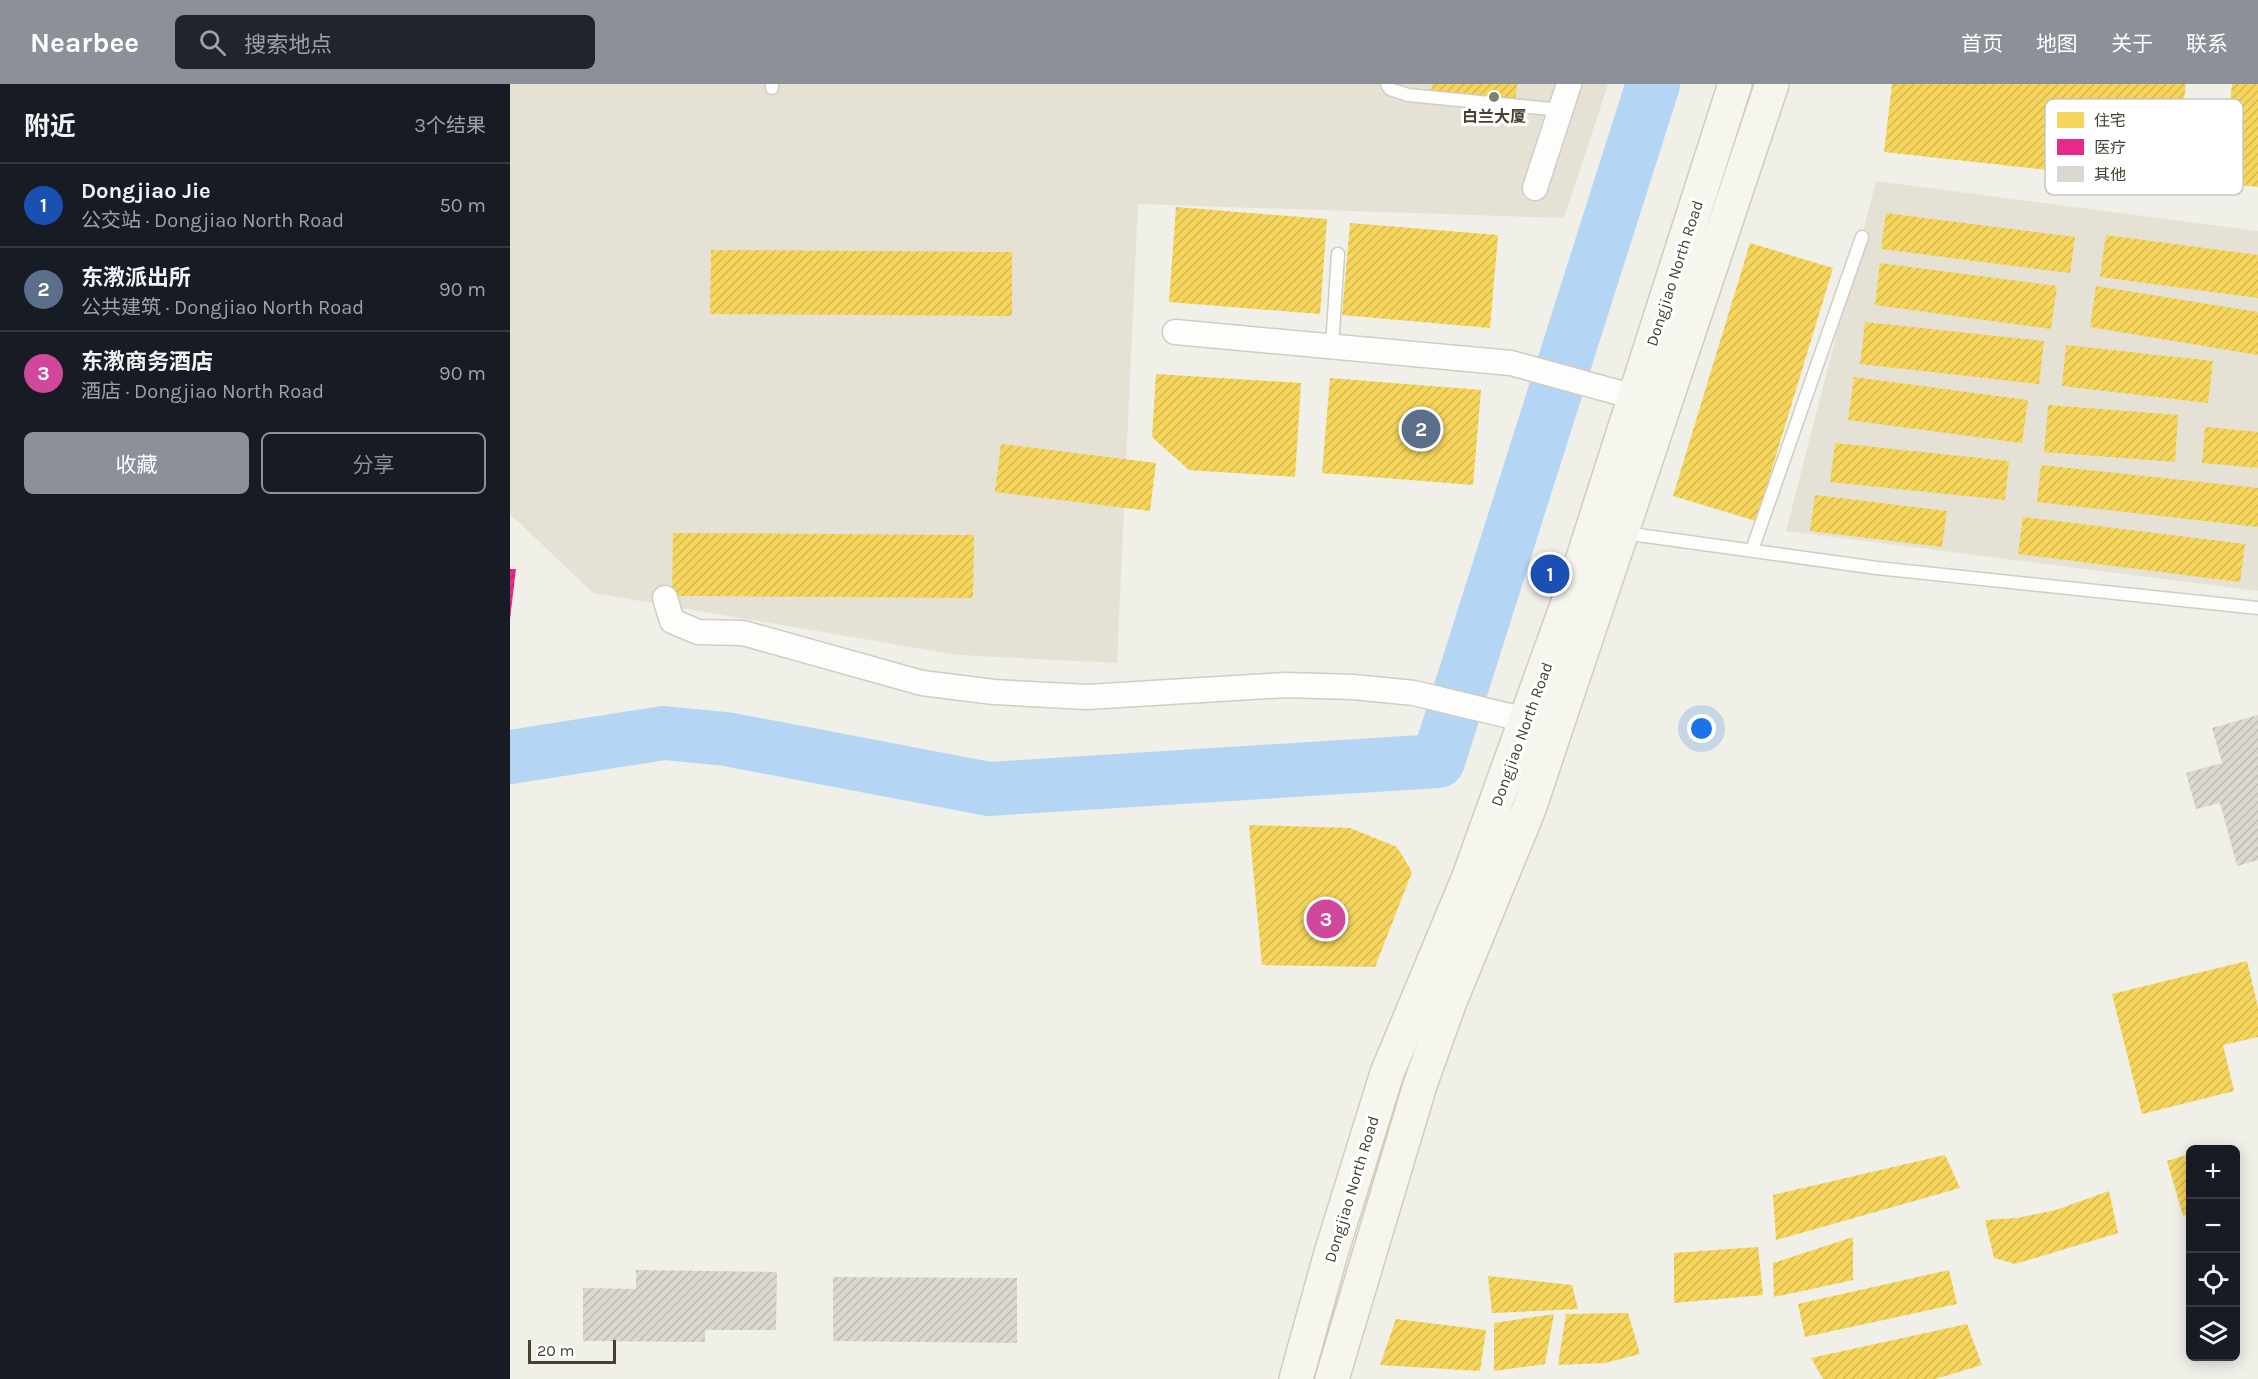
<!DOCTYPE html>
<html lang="zh">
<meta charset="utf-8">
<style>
body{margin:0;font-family:Karla,"Noto Sans SC",sans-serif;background:#20242c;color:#f1f3f6}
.controls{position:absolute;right:18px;bottom:18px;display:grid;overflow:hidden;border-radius:9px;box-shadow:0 3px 15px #0003}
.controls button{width:54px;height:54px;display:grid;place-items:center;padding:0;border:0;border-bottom:2px solid #363941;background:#171b24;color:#f1f3f6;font:30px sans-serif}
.scale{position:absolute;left:18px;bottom:15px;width:88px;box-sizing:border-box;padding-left:6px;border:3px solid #474133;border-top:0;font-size:16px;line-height:21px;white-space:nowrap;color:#474133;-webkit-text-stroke:4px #fff;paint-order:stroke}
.you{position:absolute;left:1192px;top:645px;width:21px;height:21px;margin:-15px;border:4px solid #fff;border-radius:50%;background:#1a73e8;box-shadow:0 0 0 9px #1a73e833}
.badge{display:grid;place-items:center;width:39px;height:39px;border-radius:50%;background:#8c9099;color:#fff;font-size:20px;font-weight:700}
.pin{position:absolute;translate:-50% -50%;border:3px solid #fff;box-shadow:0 2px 6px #0006}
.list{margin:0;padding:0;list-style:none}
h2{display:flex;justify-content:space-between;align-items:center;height:78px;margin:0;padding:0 24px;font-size:26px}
h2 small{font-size:20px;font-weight:400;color:#9ea1a6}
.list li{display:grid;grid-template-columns:39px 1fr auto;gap:18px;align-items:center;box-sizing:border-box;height:84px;padding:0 24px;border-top:2px solid #363941}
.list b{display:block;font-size:22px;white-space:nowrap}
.list p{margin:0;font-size:20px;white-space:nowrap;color:#9ea1a6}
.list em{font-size:20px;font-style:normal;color:#9ea1a6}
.actions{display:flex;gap:12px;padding:18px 24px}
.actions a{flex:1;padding:14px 0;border:2px solid #8c9099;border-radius:9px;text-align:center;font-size:21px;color:#8c9099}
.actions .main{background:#8c9099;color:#fff}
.icon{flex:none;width:33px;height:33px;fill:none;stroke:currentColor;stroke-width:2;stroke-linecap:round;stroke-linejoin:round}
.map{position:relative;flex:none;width:1748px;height:1295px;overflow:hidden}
header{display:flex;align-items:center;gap:36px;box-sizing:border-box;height:84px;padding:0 30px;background:#8c9099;color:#fff}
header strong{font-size:28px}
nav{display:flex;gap:33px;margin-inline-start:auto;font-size:21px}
.search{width:420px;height:54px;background:#20242c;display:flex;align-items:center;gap:15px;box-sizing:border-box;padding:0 21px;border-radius:9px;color:#9ea1a6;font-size:22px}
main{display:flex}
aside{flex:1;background:#171b24}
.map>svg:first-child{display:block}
.residential{fill:#e5e2d5}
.homes{fill:url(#homes-hatch)}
.health{fill:url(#health-hatch)}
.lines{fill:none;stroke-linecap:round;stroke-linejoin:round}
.river{stroke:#b4d5f3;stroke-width:54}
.building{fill:url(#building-hatch)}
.service-casing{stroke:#cecdc6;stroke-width:15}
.minor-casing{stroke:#cecdc6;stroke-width:27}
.secondary-casing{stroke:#d0cdbe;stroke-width:36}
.service{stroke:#fdfdfc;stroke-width:12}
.minor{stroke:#fdfdfc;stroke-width:24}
.secondary{stroke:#f6f5ee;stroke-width:33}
.poi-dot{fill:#827e72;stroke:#fff;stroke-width:2}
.labels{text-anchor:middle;stroke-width:6;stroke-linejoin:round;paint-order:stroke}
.poi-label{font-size:16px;font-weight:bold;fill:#474133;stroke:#fff}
.street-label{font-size:16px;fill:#474133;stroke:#fff}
.key{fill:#fff;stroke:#c8c6c2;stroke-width:1.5}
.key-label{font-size:16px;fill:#474133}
</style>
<header>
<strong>Nearbee</strong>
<div class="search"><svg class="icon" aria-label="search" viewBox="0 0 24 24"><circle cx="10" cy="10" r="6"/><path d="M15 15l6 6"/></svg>搜索地点</div>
<nav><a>首页</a><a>地图</a><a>关于</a><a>联系</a></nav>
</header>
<main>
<aside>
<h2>附近<small>3个结果</small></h2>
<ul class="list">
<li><span class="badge" style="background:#1a4fb4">1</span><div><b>Dongjiao Jie</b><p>公交站 · Dongjiao North Road</p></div><em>50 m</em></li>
<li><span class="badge" style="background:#5c6f8a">2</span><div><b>东漖派出所</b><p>公共建筑 · Dongjiao North Road</p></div><em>90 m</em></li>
<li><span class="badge" style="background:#d1479c">3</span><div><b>东漖商务酒店</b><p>酒店 · Dongjiao North Road</p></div><em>90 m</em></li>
</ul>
<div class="actions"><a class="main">收藏</a><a>分享</a></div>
</aside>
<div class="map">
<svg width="1748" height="1295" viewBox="0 0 1748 1295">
<defs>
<pattern id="homes-hatch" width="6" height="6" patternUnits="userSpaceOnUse" patternTransform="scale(1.5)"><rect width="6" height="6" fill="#f6d55c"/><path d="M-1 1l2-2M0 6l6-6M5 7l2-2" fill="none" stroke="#d4b850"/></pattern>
<pattern id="health-hatch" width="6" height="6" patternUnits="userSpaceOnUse" patternTransform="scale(1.5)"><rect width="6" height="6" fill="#e7298a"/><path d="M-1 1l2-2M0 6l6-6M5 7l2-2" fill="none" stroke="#bd2571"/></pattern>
<pattern id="building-hatch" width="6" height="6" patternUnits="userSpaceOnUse" patternTransform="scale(1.5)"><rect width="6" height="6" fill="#dad8d1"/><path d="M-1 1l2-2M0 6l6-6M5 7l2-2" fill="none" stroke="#bcbbb4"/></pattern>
</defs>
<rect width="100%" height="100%" fill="#f0efe8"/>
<path class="residential" d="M 0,0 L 1098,0 L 1054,134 L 628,120 L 607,579 L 449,571 L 83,509 L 0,430 Z
M 1366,97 L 1748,147 L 1748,507 L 1276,447 Z"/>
<path class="homes" d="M 922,0 L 1007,0 L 1005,18 L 921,9 Z
M 1382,0 L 1676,0 L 1664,100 L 1374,68 Z
M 1722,0 L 1748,0 L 1748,103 L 1711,99 Z
M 666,123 L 817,135 L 810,230 L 659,218 Z
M 1376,129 L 1565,153 L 1560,189 L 1371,165 Z
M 840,139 L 988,151 L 980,244 L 832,231 Z
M 1596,151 L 1748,171 L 1748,214 L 1590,193 Z
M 1240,159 L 1323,184 L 1246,437 L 1163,412 Z
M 201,166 L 502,168 L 502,232 L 200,230 Z
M 1370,179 L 1547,202 L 1541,245 L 1365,221 Z
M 1586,202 L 1748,228 L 1748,271 L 1580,243 Z
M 1355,238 L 1534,257 L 1529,300 L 1350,280 Z
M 1556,261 L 1703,277 L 1698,319 L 1552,302 Z
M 646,290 L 791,299 L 785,393 L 679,386 L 642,353 Z
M 1344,293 L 1518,316 L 1512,359 L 1338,336 Z
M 820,294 L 971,306 L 963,401 L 812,389 Z
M 1538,321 L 1668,331 L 1665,378 L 1534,368 Z
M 1695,343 L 1748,348 L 1748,384 L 1692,379 Z
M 1325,359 L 1499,377 L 1495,416 L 1320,398 Z
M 491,360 L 646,379 L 640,427 L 485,408 Z
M 1531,381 L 1748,404 L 1748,443 L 1527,418 Z
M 1305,411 L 1437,427 L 1432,463 L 1300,447 Z
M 1513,433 L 1735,460 L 1730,498 L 1508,470 Z
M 163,449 L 464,451 L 463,514 L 162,512 Z
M 739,741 L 840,744 L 887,763 L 902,788 L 865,883 L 752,881 Z
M 1737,877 L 1748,923 L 1748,953 L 1713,961 L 1724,1007 L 1632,1030 L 1602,910 Z
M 1680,1070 L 1680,1130 L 1673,1132 L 1657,1077 Z
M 1435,1071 L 1450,1104 L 1266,1156 L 1263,1111 Z
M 1599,1107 L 1608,1149 L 1505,1180 L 1484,1174 L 1475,1136 L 1507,1134 L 1546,1126 Z
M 1343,1153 L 1343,1196 L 1264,1213 L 1263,1179 Z
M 1248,1163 L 1253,1211 L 1164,1219 L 1164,1169 Z
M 1439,1186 L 1447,1220 L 1295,1253 L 1288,1220 Z
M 978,1192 L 1062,1201 L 1068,1225 L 982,1229 Z
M 1118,1229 L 1130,1270 L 1095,1279 L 1048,1281 L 1056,1230 Z
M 1044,1230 L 1035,1280 L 984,1287 L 984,1239 Z
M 886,1235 L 976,1246 L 970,1287 L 870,1281 Z
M 1457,1240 L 1472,1281 L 1425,1295 L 1313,1295 L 1301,1274 Z"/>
<path class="health" d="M 0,485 L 6,485 L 0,535 Z"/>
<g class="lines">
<path class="river" d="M 0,673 L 154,649 L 216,655 L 479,705 L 928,677 L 1143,0"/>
</g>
<path class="building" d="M 1748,631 L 1748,776 L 1727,782 L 1710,719 L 1686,725 L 1676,689 L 1712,679 L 1702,644 Z
M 126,1186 L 267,1188 L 266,1246 L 195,1246 L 195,1258 L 73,1257 L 73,1204 L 126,1205 Z
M 323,1193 L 507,1194 L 507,1259 L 323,1257 Z"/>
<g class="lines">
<g class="service-casing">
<path id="service" d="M 877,0 L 880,5 L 898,11 L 1051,26
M 262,4 L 262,0
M 822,263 L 828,170
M 1114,449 L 1367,484 L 1748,524
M 1242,466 L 1352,153"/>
</g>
<g class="minor-casing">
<path id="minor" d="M 1025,104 L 1059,0
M 665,248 L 1001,279 L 1139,317
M 155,514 L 162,537 L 188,548 L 233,549 L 412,599 L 484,608 L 577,613 L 775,601 L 843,603 L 904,609 L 1016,636"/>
</g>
<g class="secondary-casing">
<path id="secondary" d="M 786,1295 L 821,1169 L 877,989 L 958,795 L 1065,499 L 1225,0
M 822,1295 L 910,1001 L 939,920 L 1019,725 L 1262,0"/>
</g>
<use href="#service" class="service"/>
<use href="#minor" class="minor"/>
<use href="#secondary" class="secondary"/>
</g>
<circle class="poi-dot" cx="984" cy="13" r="6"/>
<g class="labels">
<g class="poi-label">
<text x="984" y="38">白兰大厦</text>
</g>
<g class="street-label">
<text transform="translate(1164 189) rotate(-72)" y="6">Dongjiao North Road</text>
<text transform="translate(1011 650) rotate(-70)" y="6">Dongjiao North Road</text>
<text transform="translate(841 1105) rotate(-73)" y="6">Dongjiao North Road</text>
</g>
</g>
<rect x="1535" y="15" width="198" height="96" rx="9" class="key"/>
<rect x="1547" y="28" width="27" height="16" fill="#f6d55c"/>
<rect x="1547" y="55" width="27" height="16" fill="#e7298a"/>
<rect x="1547" y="82" width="27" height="16" fill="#dad8d1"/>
<g class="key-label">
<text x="1584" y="42">住宅</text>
<text x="1584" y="69">医疗</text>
<text x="1584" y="96">其他</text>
</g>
</svg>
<div class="controls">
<button>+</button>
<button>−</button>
<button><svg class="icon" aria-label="locate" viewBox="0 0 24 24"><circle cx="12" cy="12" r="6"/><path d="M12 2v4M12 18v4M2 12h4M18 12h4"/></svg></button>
<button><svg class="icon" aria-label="layers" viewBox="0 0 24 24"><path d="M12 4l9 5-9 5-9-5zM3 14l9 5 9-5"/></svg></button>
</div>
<div class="scale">20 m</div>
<div class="you"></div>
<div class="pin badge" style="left:1040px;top:490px;background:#1a4fb4">1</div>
<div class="pin badge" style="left:911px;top:345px;background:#5c6f8a">2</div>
<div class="pin badge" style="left:816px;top:835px;background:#d1479c">3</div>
</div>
</main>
